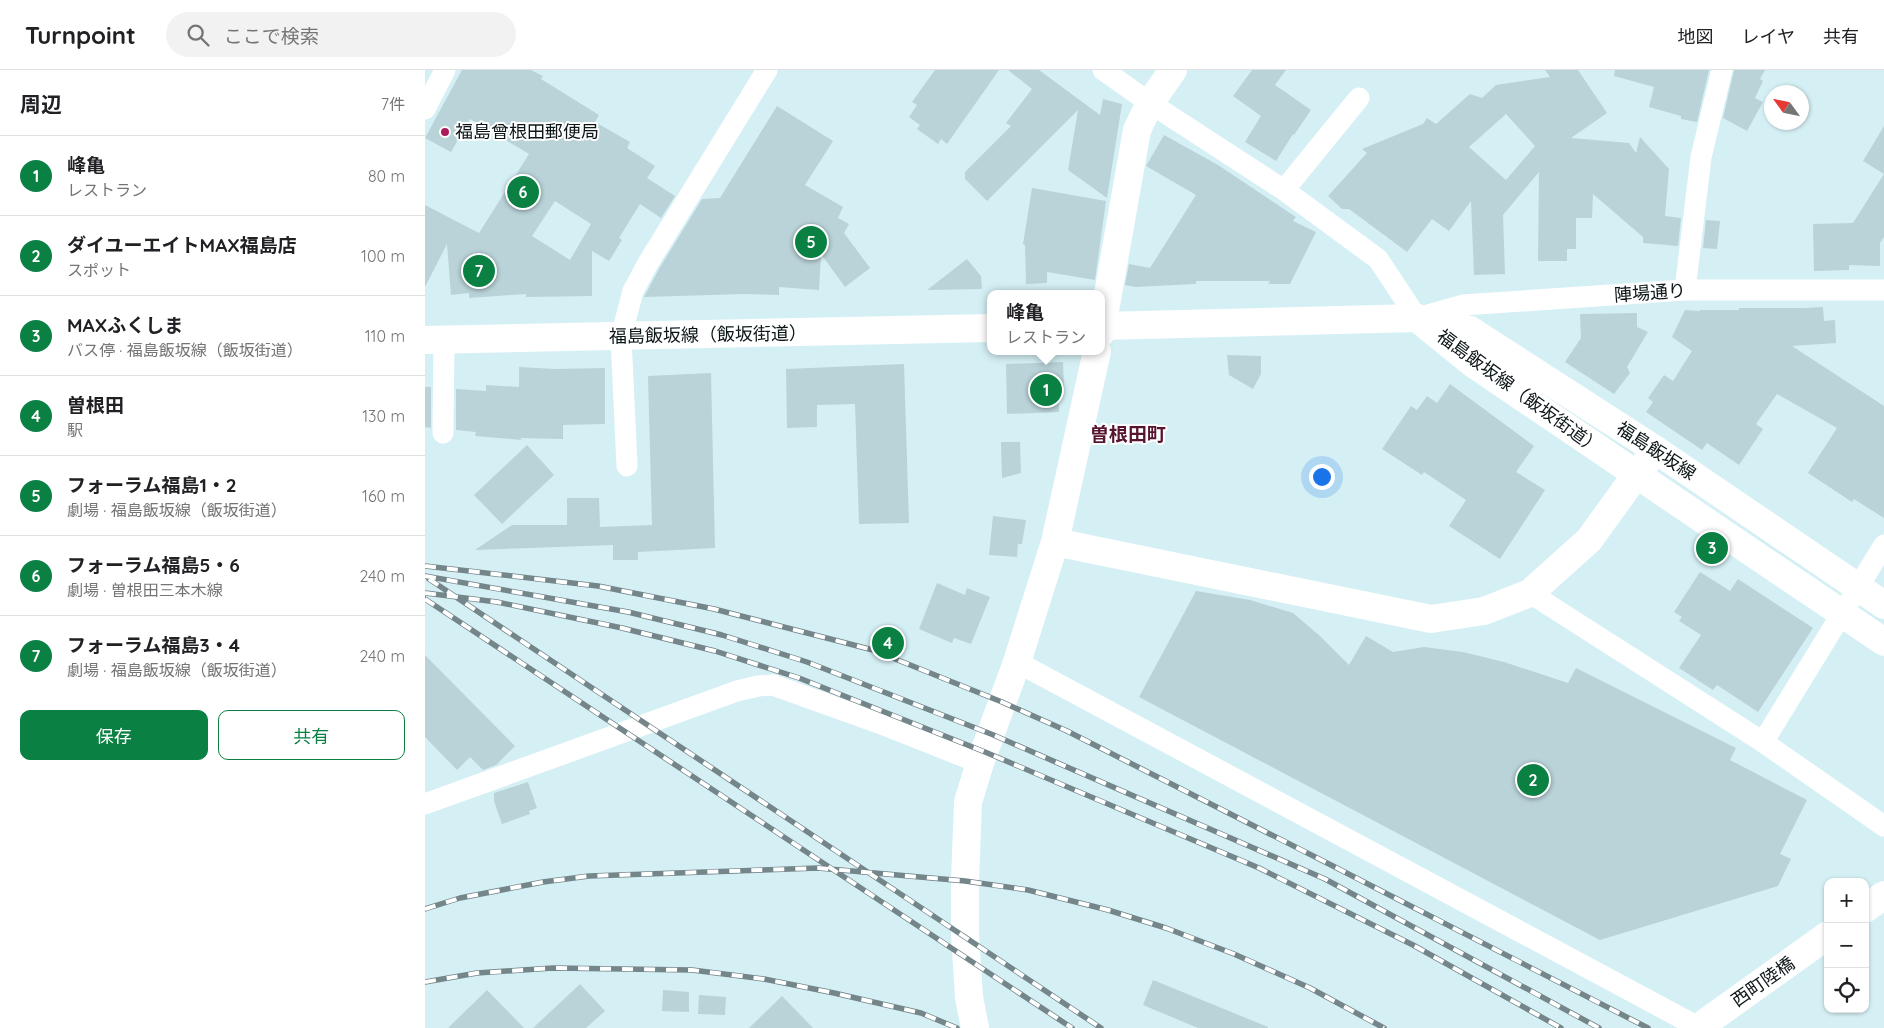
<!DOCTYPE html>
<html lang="ja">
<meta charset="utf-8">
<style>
body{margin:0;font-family:Quicksand,"Noto Sans JP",sans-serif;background:#f2f2f2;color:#202124}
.controls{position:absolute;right:15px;bottom:15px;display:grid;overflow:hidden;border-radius:10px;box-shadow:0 1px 4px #0004}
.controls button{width:45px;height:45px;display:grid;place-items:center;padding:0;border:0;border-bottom:1px solid #e0e0e0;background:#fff;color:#202124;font:25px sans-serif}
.compass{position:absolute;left:1339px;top:15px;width:45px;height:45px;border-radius:50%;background:#fff;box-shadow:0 1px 4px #0004;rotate:303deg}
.you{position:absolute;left:896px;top:406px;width:18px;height:18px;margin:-12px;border:4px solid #fff;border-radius:50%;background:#1a73e8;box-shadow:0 0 0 8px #1a73e833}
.badge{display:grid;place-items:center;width:32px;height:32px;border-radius:50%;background:#0b8043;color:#fff;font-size:16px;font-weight:700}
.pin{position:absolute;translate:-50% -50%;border:2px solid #fff;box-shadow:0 1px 5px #0006}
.popup{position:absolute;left:562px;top:220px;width:118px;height:65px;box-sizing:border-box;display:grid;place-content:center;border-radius:10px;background:#fff;filter:drop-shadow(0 1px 4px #0005);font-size:16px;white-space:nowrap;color:#757577}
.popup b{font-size:19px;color:#202124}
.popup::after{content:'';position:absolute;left:50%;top:100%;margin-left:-10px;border:10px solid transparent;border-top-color:#fff}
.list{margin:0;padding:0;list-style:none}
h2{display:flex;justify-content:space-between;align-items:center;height:65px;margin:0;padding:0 20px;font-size:21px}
h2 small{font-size:16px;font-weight:400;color:#757577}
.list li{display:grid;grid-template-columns:32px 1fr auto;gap:15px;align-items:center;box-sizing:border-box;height:80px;padding:0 20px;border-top:1px solid #e0e0e0}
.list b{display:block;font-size:19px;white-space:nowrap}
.list p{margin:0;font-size:16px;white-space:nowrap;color:#757577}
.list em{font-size:16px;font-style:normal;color:#757577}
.actions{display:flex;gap:10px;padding:15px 20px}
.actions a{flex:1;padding:11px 0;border:1px solid #0b8043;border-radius:10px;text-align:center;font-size:18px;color:#0b8043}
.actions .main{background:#0b8043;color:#fff}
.icon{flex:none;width:28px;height:28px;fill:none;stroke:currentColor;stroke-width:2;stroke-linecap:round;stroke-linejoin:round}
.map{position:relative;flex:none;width:1459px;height:958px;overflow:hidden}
header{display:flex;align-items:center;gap:30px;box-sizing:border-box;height:70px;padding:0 25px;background:#fff;border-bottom:1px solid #e0e0e0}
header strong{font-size:24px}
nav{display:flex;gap:28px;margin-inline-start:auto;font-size:18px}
.search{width:350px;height:45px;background:#f2f2f2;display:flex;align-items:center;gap:12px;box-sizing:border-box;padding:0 18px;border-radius:28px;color:#757577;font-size:19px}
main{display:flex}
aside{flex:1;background:#fff}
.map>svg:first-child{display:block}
.building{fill:#b9d3d8;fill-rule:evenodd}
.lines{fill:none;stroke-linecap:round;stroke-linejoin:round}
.street{stroke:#fff;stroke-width:21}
.secondary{stroke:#fff;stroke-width:28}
.primary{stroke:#fff;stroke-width:28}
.rail-casing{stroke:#74868a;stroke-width:5.5}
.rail{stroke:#fff;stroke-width:4;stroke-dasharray:11;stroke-linecap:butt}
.poi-dot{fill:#aa1c5a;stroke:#fff;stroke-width:2}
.labels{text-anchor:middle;stroke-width:4;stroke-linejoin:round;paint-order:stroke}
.poi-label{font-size:18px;fill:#0c1517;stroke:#fff;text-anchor:start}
.street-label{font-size:18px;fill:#0c1517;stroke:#fff}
.neighbourhood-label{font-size:19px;font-weight:bold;fill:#58152f;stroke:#fff}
</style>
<header>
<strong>Turnpoint</strong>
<div class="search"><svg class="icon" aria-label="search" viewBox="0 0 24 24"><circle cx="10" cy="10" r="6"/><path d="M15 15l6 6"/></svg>ここで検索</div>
<nav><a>地図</a><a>レイヤ</a><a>共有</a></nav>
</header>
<main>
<aside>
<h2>周辺<small>7件</small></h2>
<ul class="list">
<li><span class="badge">1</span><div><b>峰亀</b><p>レストラン</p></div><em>80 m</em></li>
<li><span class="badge">2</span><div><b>ダイユーエイトMAX福島店</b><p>スポット</p></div><em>100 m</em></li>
<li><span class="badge">3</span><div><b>MAXふくしま</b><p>バス停 · 福島飯坂線（飯坂街道）</p></div><em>110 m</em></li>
<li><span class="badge">4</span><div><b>曽根田</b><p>駅</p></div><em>130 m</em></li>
<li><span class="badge">5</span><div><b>フォーラム福島1・2</b><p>劇場 · 福島飯坂線（飯坂街道）</p></div><em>160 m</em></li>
<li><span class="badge">6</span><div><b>フォーラム福島5・6</b><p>劇場 · 曽根田三本木線</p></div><em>240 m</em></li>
<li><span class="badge">7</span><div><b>フォーラム福島3・4</b><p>劇場 · 福島飯坂線（飯坂街道）</p></div><em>240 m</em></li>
</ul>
<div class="actions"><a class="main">保存</a><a>共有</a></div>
</aside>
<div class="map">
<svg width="1459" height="958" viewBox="0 0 1459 958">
<rect width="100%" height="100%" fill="#d5f0f5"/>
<path class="building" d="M 37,0 L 106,0 L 118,6 L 116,9 L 174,45 L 170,52 L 205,72 L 202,78 L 230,96 L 222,108 L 250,126 L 236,148 L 215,134 L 194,168 L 197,170 L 184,191 L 167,181 L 167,226 L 101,227 L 101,224 L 44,228 L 44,223 L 26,225 L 22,174 L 0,217 L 0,135 L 54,163 L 104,84 L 45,49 L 26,82 L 0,68 ZM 130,131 L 166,154 L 145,190 L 107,166 Z
M 510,0 L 574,0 L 522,74 L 516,69 L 513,74 L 492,59 L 495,55 L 484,47 L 492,35 L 487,32 Z
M 583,0 L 614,0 L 675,45 L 678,29 L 697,34 L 682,128 L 643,100 L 653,40 L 562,131 L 540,109 L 540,102 L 586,56 L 581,53 L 607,19 Z
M 827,0 L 861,0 L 850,15 L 886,40 L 869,65 L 868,64 L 851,91 L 820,72 L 836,46 L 808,26 Z
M 1120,0 L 1153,0 L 1182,43 L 1146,68 L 1204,73 L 1211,83 L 1215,67 L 1244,99 L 1240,146 L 1256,148 L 1253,176 L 1218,173 L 1218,167 L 1168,124 L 1167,148 L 1151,148 L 1151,179 L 1142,179 L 1142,191 L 1113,191 L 1114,102 L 1078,145 L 1080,204 L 1049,205 L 1046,131 L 1024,161 L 1007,149 L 982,182 L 924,139 L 917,139 L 903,126 L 942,83 L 937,79 L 998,54 L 1002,48 L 1011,54 L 1045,24 L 1057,28 L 1071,15 L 1125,7 ZM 1081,44 L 1110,76 L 1081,110 L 1044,77 Z
M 1190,0 L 1284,0 L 1272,52 L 1256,49 L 1256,46 L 1224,37 L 1229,17 L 1189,6 Z
M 1309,0 L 1340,0 L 1335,9 L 1338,11 L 1330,28 L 1338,32 L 1322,61 L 1298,48 Z
M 352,36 L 408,71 L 380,115 L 418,137 L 413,148 L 424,154 L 419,163 L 445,198 L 420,217 L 396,184 L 394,220 L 354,217 L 354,225 L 319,224 L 219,227 L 234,199 L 277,129 L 295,128 Z
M 1459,56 L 1459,104 L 1438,91 Z
M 739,65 L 793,95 L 871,147 L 868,151 L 891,162 L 865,214 L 843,214 L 845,211 L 771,211 L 771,214 L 769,214 L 711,217 L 700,215 L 704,194 L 725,198 L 771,125 L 721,96 Z
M 1459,104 L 1459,167 L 1455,173 L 1455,196 L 1424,195 L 1424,200 L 1389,201 L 1388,154 L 1428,153 Z
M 607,118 L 681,131 L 670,210 L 622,202 L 622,213 L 601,214 L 600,175 L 598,174 Z
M 1281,150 L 1295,151 L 1292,179 L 1278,178 Z
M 542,189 L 556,206 L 557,219 L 502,220 Z
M 1398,237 L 1399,251 L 1410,250 L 1411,273 L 1367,276 L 1459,336 L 1459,448 L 1429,429 L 1427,432 L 1383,403 L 1412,358 L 1352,324 L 1331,354 L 1338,359 L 1314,395 L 1282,373 L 1277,380 L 1221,342 L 1228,332 L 1223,328 L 1239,305 L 1248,311 L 1267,281 L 1247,267 L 1260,240 L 1275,241 L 1275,240 L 1314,240 L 1314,238 L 1378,238 Z
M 1212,243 L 1212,257 L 1223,262 L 1202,297 L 1205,303 L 1189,324 L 1140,292 L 1156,268 L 1155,244 Z
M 802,285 L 836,286 L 836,304 L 828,319 L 804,305 Z
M 638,292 L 639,318 L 634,318 L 634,342 L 582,344 L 581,294 Z
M 479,294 L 484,453 L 434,454 L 430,334 L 392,335 L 392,357 L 362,358 L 361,299 Z
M 94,297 L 130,299 L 180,298 L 180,354 L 138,355 L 138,369 L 95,368 L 97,370 L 50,366 L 51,362 L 31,360 L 31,319 L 61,321 L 61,315 L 94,317 Z
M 286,303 L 290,478 L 213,482 L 213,490 L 188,490 L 188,475 L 50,480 L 87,455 L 142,455 L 142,428 L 174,428 L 175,457 L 227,455 L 223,306 Z
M 1025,314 L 1109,376 L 1091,402 L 1120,420 L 1075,489 L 1024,456 L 1041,430 L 999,402 L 997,405 L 957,379 L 986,336 L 992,340 L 1002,326 L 1012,333 Z
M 0,317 L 6,317 L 6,358 L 0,357 Z
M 576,372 L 595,372 L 596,403 L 577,408 Z
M 102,375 L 129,405 L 77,454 L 49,425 Z
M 568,446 L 601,450 L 597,474 L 593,474 L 592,487 L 564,485 Z
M 1275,502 L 1305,521 L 1313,509 L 1388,558 L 1333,642 L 1292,615 L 1288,620 L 1254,598 L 1276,565 L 1254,551 L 1257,547 L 1249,542 Z
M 512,513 L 540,525 L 542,518 L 565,527 L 546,574 L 529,568 L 527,573 L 494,559 Z
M 771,521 L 825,530 L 868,543 L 895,566 L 924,595 L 941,566 L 968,582 L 999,577 L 1038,582 L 1079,592 L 1143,613 L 1151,598 L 1311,678 L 1305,690 L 1382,730 L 1355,784 L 1366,789 L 1353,816 L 1175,870 L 714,627 Z
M 0,585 L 90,676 L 71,695 L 58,700 L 45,687 L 32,700 L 0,667 Z
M 103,712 L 112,738 L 104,741 L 105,744 L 77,754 L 69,731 L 69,723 Z
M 728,910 L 843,957 L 843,958 L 773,958 L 718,935 Z
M 155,914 L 180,941 L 161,958 L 108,958 Z
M 62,920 L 99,958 L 23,958 Z
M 238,920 L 264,922 L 264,942 L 237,941 Z
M 274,925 L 301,927 L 300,945 L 273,944 Z
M 357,926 L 388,958 L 324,958 Z"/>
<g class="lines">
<path class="street" d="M 678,0 L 725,33 L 859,120 L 953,189 L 992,248 L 1038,235 L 1260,220 L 1459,220
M 0,39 L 20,0
M 859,120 L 934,28
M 1260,220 L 1276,87 L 1297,0
M 18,363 L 19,270
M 202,396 L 196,267 L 208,221 L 223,193 L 342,0
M 1105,523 L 1338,672 L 1459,756
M 592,592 L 1275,958
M 1338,672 L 1459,475
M 0,734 L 312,621 L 333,616 L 348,615 L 454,653 L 555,693"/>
<path class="secondary" d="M 676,263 L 712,60 L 725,33 L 748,0
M 630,472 L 1006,549 L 1059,541 L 1105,523 L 1164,470 L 1211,405 L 1231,380
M 1440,839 L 1459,825
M 550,958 L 544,927 L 540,864 L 540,810 L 543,732 L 555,693 L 592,592 L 630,472 L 672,281
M 1273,958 L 1403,865"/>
<path class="primary" d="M 998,253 L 1050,295 L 1459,572
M 676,256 L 992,248 L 1045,260 L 1231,380 L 1459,535
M 0,270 L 566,258"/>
<g class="rail-casing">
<path id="rail" d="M 0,496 L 173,516 L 289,539 L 448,580 L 577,632 L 642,661 L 906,795 L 1223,958
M 0,506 L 203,542 L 297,565 L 382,592 L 566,664 L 900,809 L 1174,958
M 4,509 L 676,958
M 0,523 L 72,532 L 197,558 L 290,581 L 374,608 L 560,682 L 834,798 L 988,875 L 1136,958
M 0,529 L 647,958
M 0,839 L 35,828 L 118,812 L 164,806 L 393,798 L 540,811 L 603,820 L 683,840 L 741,858 L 809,884 L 885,918 L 959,958
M 0,912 L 52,903 L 128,898 L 267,900 L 339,909 L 409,923 L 496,943 L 532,958"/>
</g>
<use href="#rail" class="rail"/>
</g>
<circle class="poi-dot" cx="20" cy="62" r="5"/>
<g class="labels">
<g class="poi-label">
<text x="30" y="68">福島曾根田郵便局</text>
</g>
<g class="street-label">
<text transform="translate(1225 223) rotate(-4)" y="6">陣場通り</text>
<text transform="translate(283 265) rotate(-1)" y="6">福島飯坂線（飯坂街道）</text>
<text transform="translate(1094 322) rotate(36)" y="6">福島飯坂線（飯坂街道）</text>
<text transform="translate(1231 381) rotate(33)" y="6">福島飯坂線</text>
<text transform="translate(1338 912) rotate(-35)" y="6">西町陸橋</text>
</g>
<g class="neighbourhood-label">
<text x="703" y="371">曽根田町</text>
</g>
</g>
</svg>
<div class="controls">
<button>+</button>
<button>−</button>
<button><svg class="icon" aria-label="locate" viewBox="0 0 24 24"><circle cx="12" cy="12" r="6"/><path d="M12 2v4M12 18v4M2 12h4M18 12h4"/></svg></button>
</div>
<svg class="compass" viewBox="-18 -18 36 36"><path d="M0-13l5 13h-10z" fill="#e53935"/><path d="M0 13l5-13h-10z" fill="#757577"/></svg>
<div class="you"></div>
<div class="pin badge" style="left:621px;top:320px">1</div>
<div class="popup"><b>峰亀</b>レストラン</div>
<div class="pin badge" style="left:1108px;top:710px">2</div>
<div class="pin badge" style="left:1287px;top:478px">3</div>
<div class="pin badge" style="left:463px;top:573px">4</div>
<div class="pin badge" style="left:386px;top:172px">5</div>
<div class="pin badge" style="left:98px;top:122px">6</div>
<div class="pin badge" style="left:54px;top:201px">7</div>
</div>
</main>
